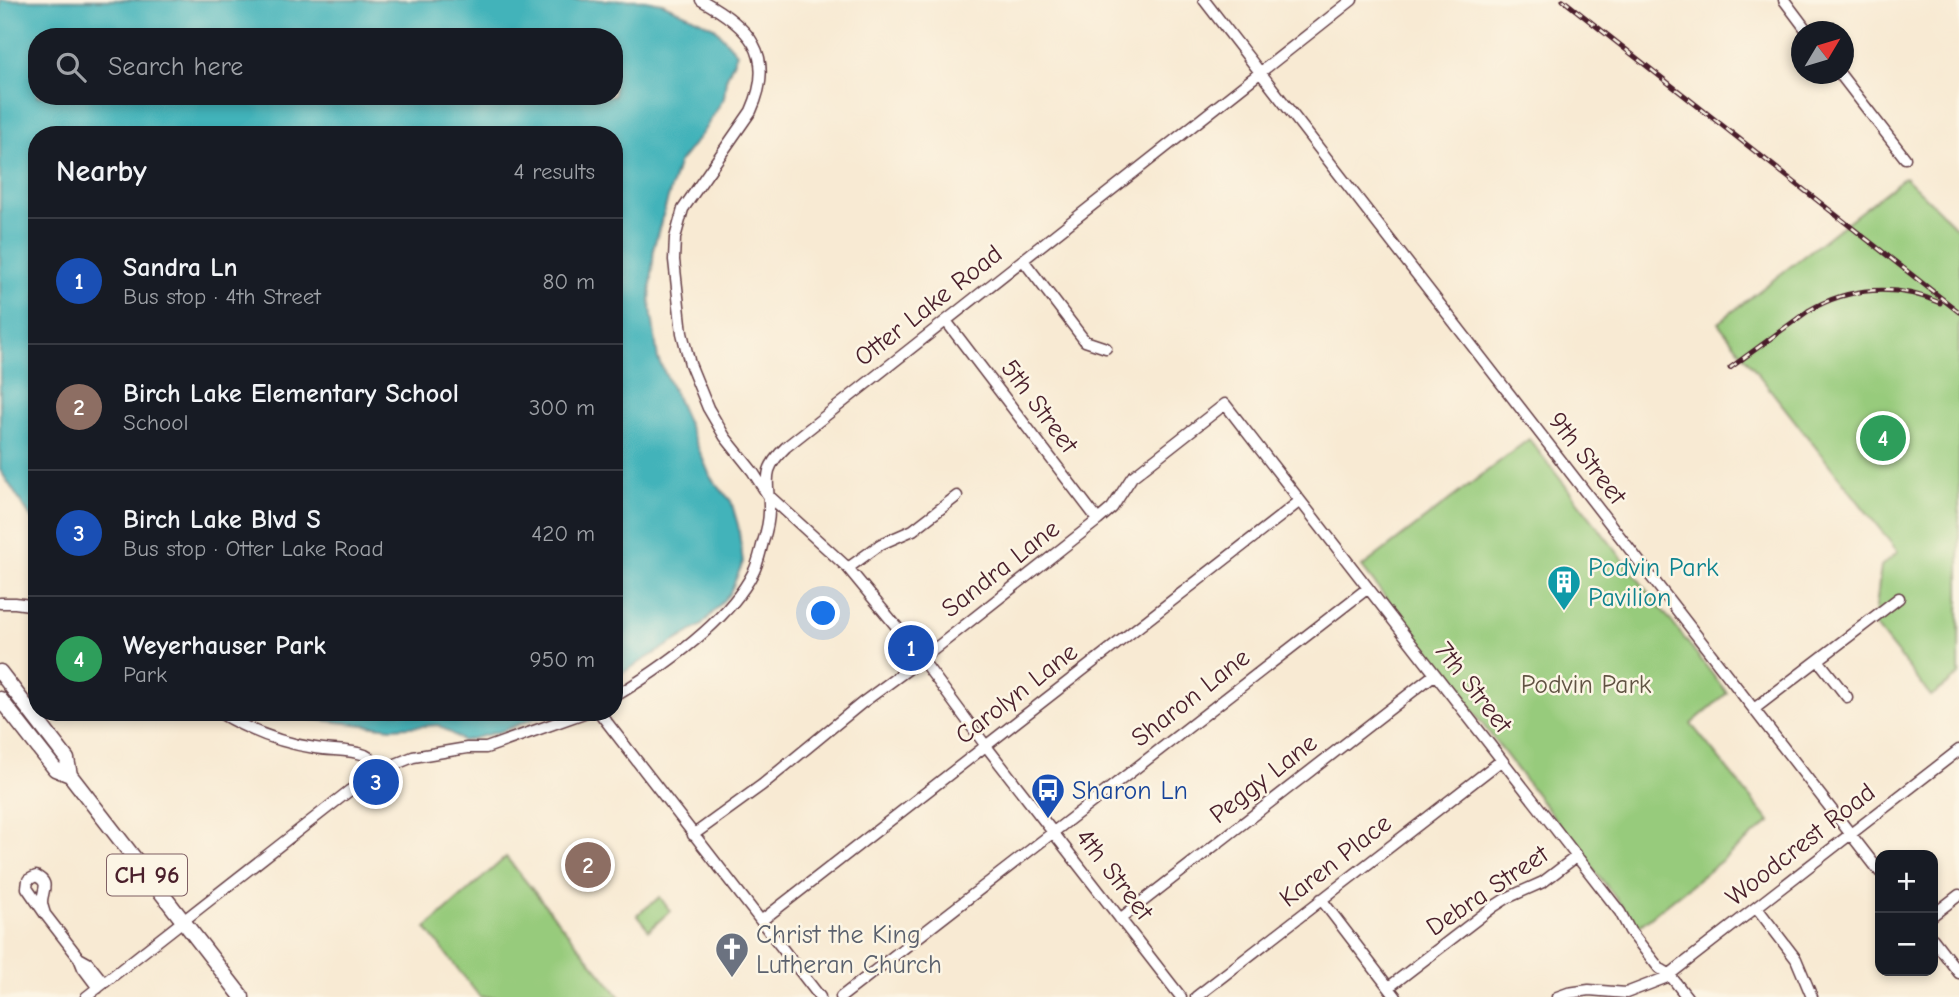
<!DOCTYPE html>
<meta charset="utf-8">
<style>
body{margin:0;font-family:"Comic Neue",sans-serif;background:#242831;color:#f1f3f6}
.controls{position:absolute;right:21px;bottom:21px;display:grid;overflow:hidden;border-radius:14px;box-shadow:0 4px 10px #0003}
.controls button{width:63px;height:63px;display:grid;place-items:center;padding:0;border:0;border-bottom:2px solid #363941;background:#171b24;color:#f1f3f6;font:35px sans-serif}
.compass{position:absolute;left:1791px;top:21px;width:63px;height:63px;border-radius:50%;background:#171b24;box-shadow:0 4px 10px #0003;rotate:52deg}
.you{position:absolute;left:824px;top:614px;width:24px;height:24px;margin:-18px;border:5px solid #fff;border-radius:50%;background:#1a73e8;box-shadow:0 0 0 10px #1a73e833}
.badge{display:grid;place-items:center;width:46px;height:46px;border-radius:50%;background:#d93025;color:#fff;font-size:23px;font-weight:700}
.pin{position:absolute;translate:-50% -50%;border:4px solid #fff;box-shadow:0 2px 7px #0006}
.list{margin:0;padding:0;list-style:none}
h2{display:flex;justify-content:space-between;align-items:center;height:91px;margin:0;padding:0 28px;font-size:30px}
h2 small{font-size:23px;font-weight:400;color:#9ea1a6}
.list li{display:grid;grid-template-columns:46px 1fr auto;gap:21px;align-items:center;box-sizing:border-box;height:126px;padding:0 28px;border-top:2px solid #363941}
.list b{display:block;font-size:26px;white-space:nowrap}
.list p{margin:0;font-size:23px;white-space:nowrap;color:#9ea1a6}
.list em{font-size:23px;font-style:normal;color:#9ea1a6}
.icon{flex:none;width:38px;height:38px;fill:none;stroke:currentColor;stroke-width:2;stroke-linecap:round;stroke-linejoin:round}
.map{position:relative;flex:none;width:1959px;height:997px;overflow:hidden}
.search{position:absolute;background:#171b24;box-shadow:0 4px 10px #0003;left:28px;top:28px;width:595px;height:77px;display:flex;align-items:center;gap:18px;box-sizing:border-box;padding:0 24px;border-radius:28px;color:#9ea1a6;font-size:26px}
.panel{position:absolute;background:#171b24;box-shadow:0 4px 10px #0003;left:28px;top:126px;width:595px;height:595px;border-radius:28px}
.map>svg:first-child{display:block}
.green{fill:#97cb7c;stroke:#707554;stroke-width:2}
.water{fill:#42b3ba;stroke:#466972;stroke-width:2;fill-rule:evenodd}
.lines{fill:none;stroke-linecap:round;stroke-linejoin:round}
.minor-casing{stroke:#643d44;stroke-width:13}
.major-casing{stroke:#643d44;stroke-width:17}
.minor{stroke:#fff;stroke-width:10}
.major{stroke:#fff;stroke-width:14}
.rail-casing{stroke:#4a1f2b;stroke-width:5}
.rail{stroke:#fcf5e5;stroke-width:2.5;stroke-dasharray:8;stroke-linecap:butt}
.labels{text-anchor:middle;stroke-width:5;stroke-linejoin:round;paint-order:stroke}
.shield{fill:#fcf5e5;stroke:#7f5f63;stroke-width:2}
.shield-label{font-size:24px;font-weight:bold;fill:#4a1f2b}
.street-label{font-size:26px;fill:#4a1f2b;stroke:#fcf5e5}
.culture-label{font-size:26px;fill:#0d838f;stroke:#fcf5e5;text-anchor:start}
.park-label{font-size:26px;fill:#615343;stroke:#fcf5e5}
.transit-label{font-size:26px;fill:#164399;stroke:#fcf5e5;text-anchor:start}
.worship-label{font-size:26px;fill:#5b616d;stroke:#fcf5e5;text-anchor:start}
</style>
<div class="map">
<svg width="1959" height="997" viewBox="0 0 1959 997">
<rect width="100%" height="100%" fill="#fcf5e5"/>
<filter id="ink" filterUnits="userSpaceOnUse"><feTurbulence type="fractalNoise" baseFrequency=".0143" numOctaves="2"/><feDisplacementMap in="SourceGraphic" scale="14" xChannelSelector="R" yChannelSelector="G"/><feConvolveMatrix kernelMatrix="1 2 1 2 8 2 1 2 1" color-interpolation-filters="sRGB"/></filter>
<filter id="wash" filterUnits="userSpaceOnUse"><feTurbulence type="fractalNoise" baseFrequency=".00686" numOctaves="4" result="noise"/><feDisplacementMap in="SourceGraphic" scale="28" xChannelSelector="R" yChannelSelector="G"/><feGaussianBlur stdDeviation="1.57" result="paint"/><feColorMatrix in="noise" values="0 0 0 0 0 0 0 0 0 0 0 0 0 0 0 0 0 1.4 0 .05"/><feComposite in="paint" operator="in"/></filter>
<g filter="url(#wash)">
<rect width="100%" height="100%" fill="#f8ead3"/>
<path class="green" d="M 1905,177 L 1959,230 L 1959,675 L 1931,696 L 1874,624 L 1881,566 L 1898,552 L 1718,323 Z
M 1529,439 L 1727,693 L 1691,724 L 1770,822 L 1638,927 L 1362,567 Z
M 506,857 L 620,997 L 480,997 L 426,928 Z
M 660,897 L 670,911 L 649,930 L 637,915 Z"/>
<path class="water" d="M 0,0 L 644,0 L 662,3 L 714,27 L 737,53 L 726,79 L 724,98 L 703,132 L 678,164 L 654,246 L 650,301 L 658,359 L 675,394 L 711,478 L 731,501 L 738,525 L 743,562 L 730,593 L 702,625 L 614,678 L 614,135 L 37,135 L 37,527 L 0,470 ZM 37,37 L 614,37 L 614,96 L 37,96 Z
M 275,712 L 550,712 L 502,731 L 463,741 L 438,725 L 392,728 L 301,718 Z"/>
</g>
<g filter="url(#ink)">
<g class="lines">
<g class="minor-casing">
<path id="minor" d="M 701,0 C 748,26 777,54 751,111 L 683,209 L 675,238 L 674,260 L 682,333 L 690,364 L 708,408 L 725,437 L 753,472 L 767,494 L 848,568 L 906,638 L 986,746 L 1181,997
M 1204,0 L 1880,872
M 1784,0 L 1808,32
M 1840,74 L 1905,158
M 1023,260 L 1085,341 L 1106,348
M 946,321 L 1098,520
M 848,568 L 881,544 L 913,530 L 957,496
M 0,603 L 15,603 L 37,606
M 1818,660 L 1847,697
M 614,697 C 660,669 728,622 753,573 C 758,564 760,553 763,542 C 766,533 769,521 769,511 C 770,480 759,473 786,447 L 1352,0
M 1754,709 L 1899,598
M 218,712 C 248,730 280,743 315,748 C 331,751 349,749 365,755 C 372,758 375,764 379,771
M 599,712 L 820,997
M 693,835 L 762,785 L 862,703 L 922,659 L 1098,520 L 1112,508 L 1132,477 L 1225,404 L 1620,912 L 1630,931 L 1659,968 L 1669,974 L 1687,997
M 36,876 C 51,883 42,890 42,902 C 42,906 44,910 45,914 L 27,888 L 28,880 Z
M 1321,899 L 1396,997
M 1757,908 L 1796,959 L 1812,997
M 45,914 L 79,958 L 83,968 L 98,988
M 1933,915 L 1959,895
M 1120,919 L 1435,674
M 761,921 L 1300,501
M 1933,939 L 1959,973
M 79,958 L 88,963 L 104,983
M 1389,987 L 1493,907 L 1507,898 L 1543,882 L 1577,856
M 86,997 L 349,791 L 381,770 L 413,757 L 467,748 L 486,748 L 587,712
M 841,997 L 1368,588
M 1196,997 L 1502,760
M 1557,997 L 1568,993 L 1589,990 L 1626,993 L 1665,978 L 1959,750"/>
</g>
<g class="major-casing">
<path id="major" d="M 0,672 L 67,759 L 70,775
M 0,699 L 55,769 L 70,775 L 242,997"/>
</g>
<use href="#minor" class="minor"/>
<use href="#major" class="major"/>
<g class="rail-casing">
<path id="rail" d="M 1563,0 L 1959,312
M 1730,368 L 1808,311 C 1848,287 1896,283 1940,303"/>
</g>
<use href="#rail" class="rail"/>
</g>
</g>
<defs>
<g id="building-pin" transform="scale(1.75)"><path d="M0 17L-7.5 6A9.5 9.5 0 1 1 7.5 6Z" fill="#0f9aa8" stroke="#fcf5e5"/><path d="M-4-6H4V6H1V3H-1V6H-4ZM-2.5-4.3h1.7v1.8h-1.7ZM.8-4.3h1.7v1.8H.8ZM-2.5-1h1.7V.8h-1.7ZM.8-1h1.7V.8H.8Z" fill="#fff"/></g>
<g id="bus-pin" transform="scale(1.75)"><path d="M0 17L-7.5 6A9.5 9.5 0 1 1 7.5 6Z" fill="#1a4fb4" stroke="#fcf5e5"/><path d="M-5-6H5V4H4V6H2V4H-2V6H-4V4H-5ZM-3.5-4V0h7V-4ZM-3.5 1.2v1.5H-2V1.2ZM2 1.2v1.5H3.5V1.2Z" fill="#fff"/></g>
<g id="church-pin" transform="scale(1.75)"><path d="M0 17L-7.5 6A9.5 9.5 0 1 1 7.5 6Z" fill="#6b7280" stroke="#fcf5e5"/><path d="M-1.2-6h2.4v3.5h3.3v2.4h-3.3V6h-2.4V-.1h-3.3v-2.4h3.3Z" fill="#fff"/></g>
</defs>
<g fill-rule="evenodd">
<use href="#building-pin" x="1564" y="582"/>
<use href="#bus-pin" x="1048" y="790"/>
<use href="#church-pin" x="732" y="949"/>
</g>
<g class="labels">
<rect class="shield" x="107" y="854.5" width="80" height="41" rx="5"/>
<g class="shield-label">
<text x="147" y="883">CH 96</text>
</g>
<g class="street-label">
<text transform="translate(928 305) rotate(-38)" y="9">Otter Lake Road</text>
<text transform="translate(1040 406) rotate(53)" y="9">5th Street</text>
<text transform="translate(1588 458) rotate(52)" y="9">9th Street</text>
<text transform="translate(1000 568) rotate(-38)" y="9">Sandra Lane</text>
<text transform="translate(1474 687) rotate(52)" y="9">7th Street</text>
<text transform="translate(1016 693) rotate(-38)" y="9">Carolyn Lane</text>
<text transform="translate(1190 697) rotate(-38)" y="9">Sharon Lane</text>
<text transform="translate(1263 778) rotate(-38)" y="9">Peggy Lane</text>
<text transform="translate(1800 844) rotate(-38)" y="9">Woodcrest Road</text>
<text transform="translate(1335 860) rotate(-38)" y="9">Karen Place</text>
<text transform="translate(1115 874) rotate(52)" y="9">4th Street</text>
<text transform="translate(1487 890) rotate(-34)" y="9">Debra Street</text>
</g>
<g class="culture-label">
<text x="1588" y="576">Podvin Park<tspan x="1588" dy="30">Pavilion</tspan></text>
</g>
<g class="park-label">
<text x="1586" y="693">Podvin Park</text>
</g>
<g class="transit-label">
<text x="1072" y="799">Sharon Ln</text>
</g>
<g class="worship-label">
<text x="756" y="943">Christ the King<tspan x="756" dy="30">Lutheran Church</tspan></text>
</g>
</g>
</svg>
<div class="controls">
<button>+</button>
<button>−</button>
</div>
<svg class="compass" viewBox="-18 -18 36 36"><path d="M0-13l5 13h-10z" fill="#e53935"/><path d="M0 13l5-13h-10z" fill="#9ea1a6"/></svg>
<div class="you"></div>
<div class="pin badge" style="left:911px;top:648px;background:#1a4fb4">1</div>
<div class="pin badge" style="left:588px;top:865px;background:#8d6e63">2</div>
<div class="pin badge" style="left:376px;top:782px;background:#1a4fb4">3</div>
<div class="pin badge" style="left:1883px;top:438px;background:#2e9e5b">4</div>
<div class="search"><svg class="icon" aria-label="search" viewBox="0 0 24 24"><circle cx="10" cy="10" r="6"/><path d="M15 15l6 6"/></svg>Search here</div>
<section class="panel">
<h2>Nearby<small>4 results</small></h2>
<ul class="list">
<li><span class="badge" style="background:#1a4fb4">1</span><div><b>Sandra Ln</b><p>Bus stop · 4th Street</p></div><em>80 m</em></li>
<li><span class="badge" style="background:#8d6e63">2</span><div><b>Birch Lake Elementary School</b><p>School</p></div><em>300 m</em></li>
<li><span class="badge" style="background:#1a4fb4">3</span><div><b>Birch Lake Blvd S</b><p>Bus stop · Otter Lake Road</p></div><em>420 m</em></li>
<li><span class="badge" style="background:#2e9e5b">4</span><div><b>Weyerhauser Park</b><p>Park</p></div><em>950 m</em></li>
</ul>
</section>
</div>
